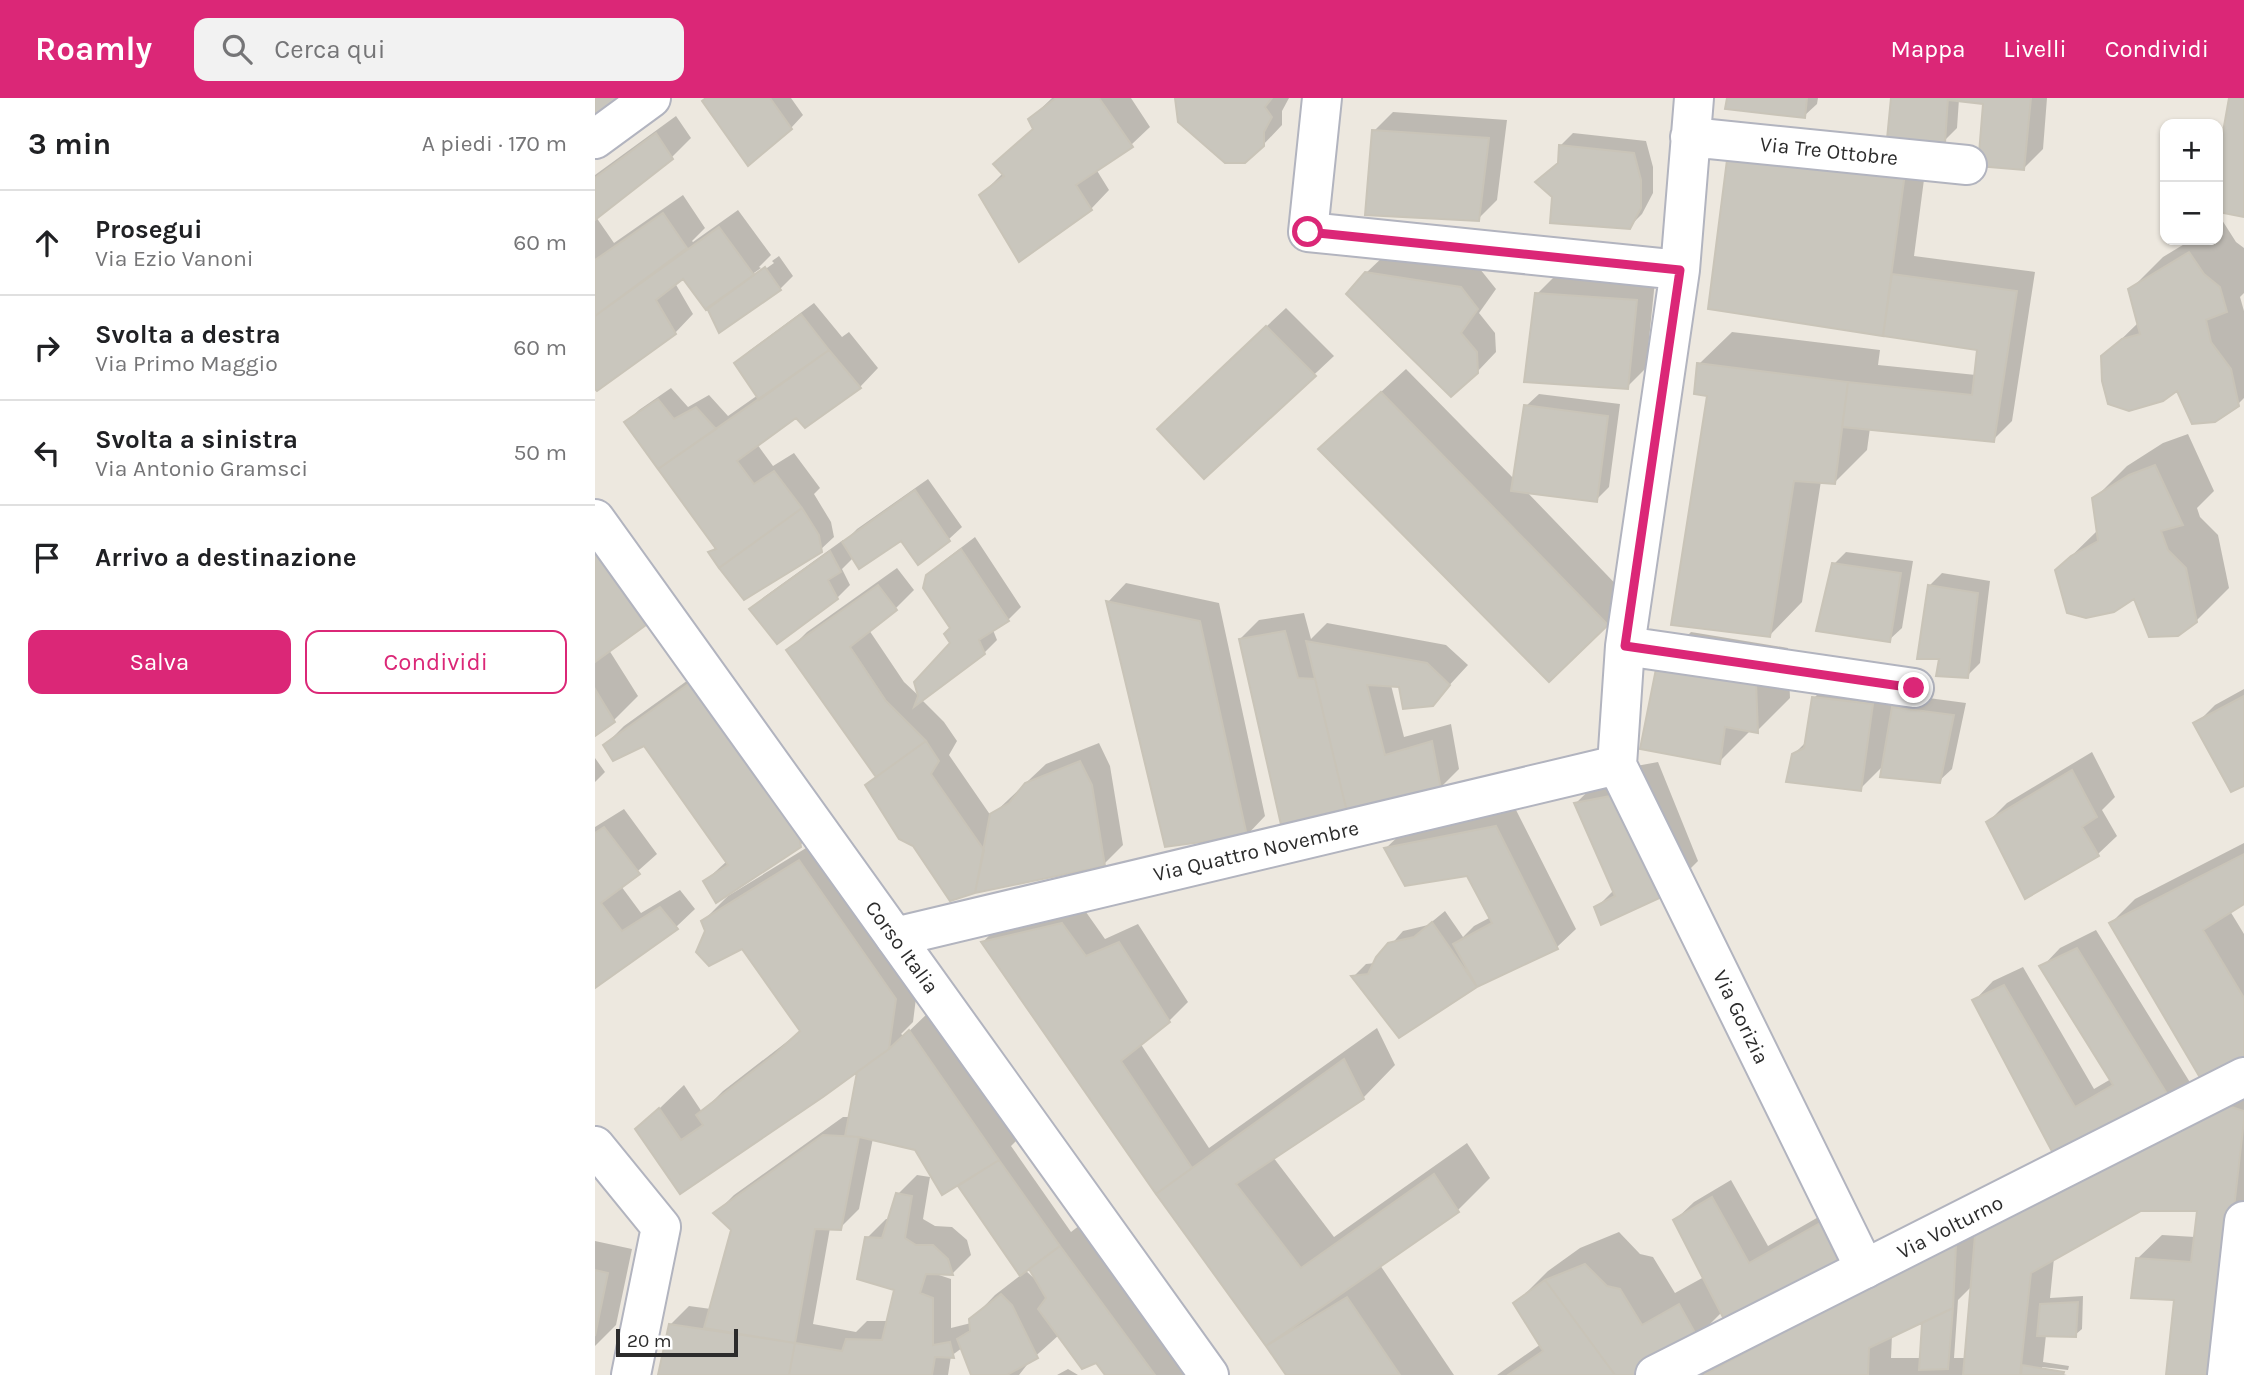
<!DOCTYPE html>
<html lang="it">
<meta charset="utf-8">
<style>
body{margin:0;font-family:Karla,sans-serif;background:#f2f2f2;color:#202124}
.controls{position:absolute;right:21px;top:21px;display:grid;overflow:hidden;border-radius:14px;box-shadow:0 2px 5px #0004}
.controls button{width:63px;height:63px;display:grid;place-items:center;padding:0;border:0;border-bottom:2px solid #e0e0e0;background:#fff;color:#202124;font:35px sans-serif}
.scale{position:absolute;left:21px;bottom:18px;width:122px;box-sizing:border-box;padding-left:7px;border:4px solid #2c2c2c;border-top:0;font-size:19px;line-height:24px;white-space:nowrap;color:#2c2c2c;-webkit-text-stroke:5px #fff;paint-order:stroke}
.stop{position:absolute;width:21px;height:21px;margin:-16px;border:5px solid #db2777;border-radius:50%;background:#fff}
.stop.end{background:#db2777;border-color:#fff;box-shadow:0 2px 7px #0008}
.list{margin:0;padding:0;list-style:none}
h2{display:flex;justify-content:space-between;align-items:center;height:91px;margin:0;padding:0 28px;font-size:30px}
h2 small{font-size:23px;font-weight:400;color:#757577}
.list li{display:grid;grid-template-columns:46px 1fr auto;gap:21px;align-items:center;box-sizing:border-box;height:105px;padding:0 28px;border-top:2px solid #e0e0e0}
.list b{display:block;font-size:26px;white-space:nowrap}
.list p{margin:0;font-size:23px;white-space:nowrap;color:#757577}
.list em{font-size:23px;font-style:normal;color:#757577}
.actions{display:flex;gap:14px;padding:21px 28px}
.actions a{flex:1;padding:16px 0;border:2px solid #db2777;border-radius:14px;text-align:center;font-size:24px;color:#db2777}
.actions .main{background:#db2777;color:#fff}
.icon{flex:none;width:38px;height:38px;fill:none;stroke:currentColor;stroke-width:2;stroke-linecap:round;stroke-linejoin:round}
.map{position:relative;flex:none;width:1649px;height:1277px;overflow:hidden}
header{display:flex;align-items:center;gap:42px;box-sizing:border-box;height:98px;padding:0 35px;background:#db2777;color:#fff}
header strong{font-size:33px}
nav{display:flex;gap:38px;margin-inline-start:auto;font-size:24px}
.search{width:490px;height:63px;background:#f2f2f2;display:flex;align-items:center;gap:18px;box-sizing:border-box;padding:0 24px;border-radius:14px;color:#757577;font-size:26px}
main{display:flex}
aside{flex:1;background:#fff}
.map>svg:first-child{display:block}
.shadow{fill:#0003;fill-rule:evenodd}
.building{fill:#c9c6bd;stroke:#c9c4b8;stroke-width:2}
.lines{fill:none;stroke-linecap:round;stroke-linejoin:round}
.minor-casing{stroke:#b2b4bf;stroke-width:42}
.tertiary-casing{stroke:#b2b4bf;stroke-width:42}
.secondary-casing{stroke:#b2b4bf;stroke-width:42}
.minor{stroke:#fff;stroke-width:38}
.tertiary{stroke:#fff;stroke-width:38}
.secondary{stroke:#fff;stroke-width:38}
.route{stroke:#db2777;stroke-width:9}
.labels{text-anchor:middle;stroke-width:6;stroke-linejoin:round;paint-order:stroke}
.street-label{font-size:21px;fill:#2c2c2c;stroke:#fff}
</style>
<header>
<strong>Roamly</strong>
<div class="search"><svg class="icon" aria-label="search" viewBox="0 0 24 24"><circle cx="10" cy="10" r="6"/><path d="M15 15l6 6"/></svg>Cerca qui</div>
<nav><a>Mappa</a><a>Livelli</a><a>Condividi</a></nav>
</header>
<main>
<aside>
<h2>3 min<small>A piedi · 170 m</small></h2>
<ul class="list">
<li><svg class="icon" aria-label="ahead" viewBox="0 0 24 24"><path d="M12 20V5M6 11l6-6 6 6"/></svg><div><b>Prosegui</b><p>Via Ezio Vanoni</p></div><em>60 m</em></li>
<li><svg class="icon" aria-label="right" viewBox="0 0 24 24"><path d="M7 20v-9h11M14 6l5 5-5 5"/></svg><div><b>Svolta a destra</b><p>Via Primo Maggio</p></div><em>60 m</em></li>
<li><svg class="icon" aria-label="left" viewBox="0 0 24 24"><path d="M17 20v-9H6M10 6l-5 5 5 5"/></svg><div><b>Svolta a sinistra</b><p>Via Antonio Gramsci</p></div><em>50 m</em></li>
<li><svg class="icon" aria-label="arrive" viewBox="0 0 24 24"><path d="M6 21V4h12l-3 4 3 4H6"/></svg><div><b>Arrivo a destinazione</b></div></li>
</ul>
<div class="actions"><a class="main">Salva</a><a>Condividi</a></div>
</aside>
<div class="map">
<svg width="1649" height="1277" viewBox="0 0 1649 1277">
<rect width="100%" height="100%" fill="#ede8df"/>
<path class="shadow" d="M 112,0 L 196,0 L 208,17 L 196,30 Z
M 457,0 L 536,0 L 555,29 L 536,47 L 501,71 L 514,92 L 496,111 L 386,97 L 408,75 L 400,66 L 439,30 L 435,21 Z
M 581,0 L 694,0 L 687,13 L 687,27 L 668,47 Z
M 1133,0 L 1223,0 L 1222,6 L 1209,18 Z
M 1297,0 L 1452,0 L 1448,51 L 1429,70 L 1390,4 L 1364,1 L 1362,30 L 1349,43 Z
M 798,14 L 912,22 L 902,102 L 883,121 L 779,33 Z
M 81,18 L 96,40 L 77,59 L 1,119 L 19,145 L 88,97 L 110,130 L 97,143 L 98,144 L 143,112 L 176,157 L 164,169 L 166,170 L 125,199 L 125,203 L 179,165 L 177,163 L 184,158 L 198,178 L 185,191 L 125,232 L 112,208 L 88,179 L 80,185 L 98,216 L 80,235 L 0,288 L 0,77 Z
M 978,35 L 1051,43 L 1058,69 L 1058,95 L 1047,116 L 1034,129 L 959,98 L 942,84 L 965,63 L 966,47 Z
M 1333,51 L 1319,158 L 1440,174 L 1417,323 L 1398,342 L 1275,330 L 1272,352 L 1239,385 L 1226,383 L 1207,504 L 1175,537 L 1114,297 L 1104,266 L 1137,234 L 1285,252 L 1283,267 L 1381,277 L 1384,251 L 1115,209 Z
M 1627,122 L 1641,144 L 1649,150 L 1649,195 L 1645,199 L 1649,213 L 1649,300 L 1643,306 L 1583,290 L 1508,259 L 1544,224 L 1535,192 L 1568,159 L 1596,142 L 1623,142 L 1623,125 Z
M 791,156 L 885,171 L 901,191 L 884,215 L 900,235 L 901,254 L 882,274 L 771,175 Z
M 961,177 L 1060,183 L 1051,270 L 1032,289 L 942,196 Z
M 219,205 L 247,239 L 254,234 L 283,270 L 265,289 L 201,318 L 162,346 L 178,368 L 199,355 L 225,390 L 219,396 L 236,424 L 239,439 L 225,452 L 115,455 L 121,449 L 31,324 L 44,312 L 76,290 L 93,309 L 114,297 L 133,318 L 163,297 L 141,266 L 154,253 Z
M 691,210 L 739,258 L 610,379 L 583,312 Z
M 811,271 L 920,382 L 931,308 L 944,296 L 1025,306 L 1014,389 L 1001,402 L 931,393 L 1036,502 L 1012,526 L 750,327 Z
M 1593,336 L 1619,393 L 1602,410 L 1605,419 L 1623,437 L 1634,490 L 1601,523 L 1540,498 L 1462,472 L 1503,432 L 1499,401 L 1532,368 L 1568,345 Z
M 333,381 L 367,429 L 354,441 L 323,464 L 307,441 L 259,459 L 247,471 L 255,487 L 242,500 L 156,511 L 169,499 L 248,442 L 249,444 L 262,431 Z
M 0,415 L 74,501 L 50,526 L 14,552 L 43,598 L 19,622 L 0,636 Z
M 380,439 L 426,509 L 413,522 L 398,532 L 402,542 L 389,555 L 326,601 L 349,624 L 362,643 L 354,657 L 396,718 L 451,666 L 504,645 L 515,668 L 528,747 L 509,766 L 319,747 L 272,687 L 282,678 L 193,553 L 212,534 L 302,470 L 319,492 L 300,511 L 274,532 L 309,584 L 325,599 L 357,546 L 357,530 L 332,478 L 346,465 Z
M 1251,454 L 1318,463 L 1307,530 L 1294,542 L 1239,466 Z
M 1347,475 L 1395,483 L 1385,565 L 1372,578 L 1346,559 L 1334,488 Z
M 531,485 L 624,505 L 670,718 L 652,737 L 513,504 Z
M 709,515 L 716,541 L 732,525 L 851,547 L 873,567 L 837,606 L 806,587 L 796,587 L 809,639 L 856,626 L 864,671 L 845,690 L 688,729 L 645,541 L 664,522 Z
M 1096,534 L 1193,550 L 1195,600 L 1162,633 L 1156,632 L 1124,664 L 1063,567 Z
M 114,567 L 224,729 L 204,748 L 110,783 L 132,763 L 50,645 L 10,647 L 29,628 Z
M 1251,567 L 1311,597 L 1371,605 L 1357,671 L 1344,683 L 1288,668 L 1265,691 L 1198,657 L 1212,643 L 1219,600 Z
M 1649,591 L 1649,686 L 1601,626 L 1620,607 Z
M 1497,654 L 1520,699 L 1507,712 L 1522,738 L 1503,756 L 1393,724 L 1412,705 Z
M 0,660 L 10,674 L 0,684 Z
M 1063,664 L 1103,763 L 1070,796 L 1001,810 L 1019,792 L 981,705 L 1014,673 Z
M 920,710 L 981,831 L 962,849 L 881,887 L 759,878 L 771,866 L 780,865 L 808,833 L 833,827 L 850,813 L 868,839 L 879,828 L 896,819 L 873,776 L 791,750 L 810,732 Z
M 29,711 L 62,756 L 26,788 L 46,815 L 85,792 L 100,811 L 81,829 L 0,888 L 0,729 Z
M 229,739 L 324,876 L 318,924 L 306,936 L 309,938 L 334,914 L 422,1042 L 416,1048 L 476,1134 L 498,1117 L 616,1277 L 512,1277 L 502,1263 L 464,1237 L 435,1263 L 424,1277 L 378,1277 L 367,1250 L 356,1258 L 353,1277 L 65,1277 L 75,1227 L 94,1208 L 116,1211 L 138,1131 L 121,1115 L 139,1097 L 248,1019 L 255,1019 L 264,970 L 85,1094 L 43,1031 L 89,987 L 107,1014 L 128,993 L 207,932 L 148,849 L 112,833 L 108,823 L 133,798 ZM 278,1040 L 321,1050 L 363,1085 L 426,1177 L 400,1197 L 376,1222 L 376,1225 L 356,1230 L 356,1181 L 341,1176 L 357,1176 L 376,1157 L 372,1142 L 357,1129 L 340,1128 L 328,1121 L 335,1079 L 322,1077 L 303,1096 L 295,1121 L 291,1121 L 272,1140 L 301,1191 L 294,1223 L 272,1223 L 261,1234 L 218,1226 L 235,1130 L 245,1130 L 264,1111 ZM 445,1163 L 442,1183 L 430,1172 Z
M 1649,745 L 1649,804 L 1635,813 L 1649,836 L 1649,959 L 1516,825 L 1540,801 Z
M 486,807 L 510,841 L 543,826 L 593,904 L 574,923 L 545,945 L 614,1050 L 782,930 L 800,967 L 768,1000 L 678,1059 L 739,1139 L 872,1045 L 895,1080 L 862,1113 L 785,1167 L 859,1277 L 694,1277 L 563,1095 L 388,844 L 406,825 Z
M 1501,832 L 1596,986 L 1461,1058 L 1380,902 L 1398,883 L 1428,869 L 1499,991 L 1516,981 L 1447,869 L 1465,850 Z
M 1649,982 L 1649,1208 L 1573,1277 L 1581,1201 L 1542,1161 L 1567,1137 L 1600,1139 L 1604,1112 L 1546,1111 L 1459,1160 L 1455,1200 L 1488,1198 L 1487,1231 L 1480,1237 L 1451,1237 L 1448,1264 L 1474,1268 L 1473,1272 L 1447,1269 L 1447,1272 L 1472,1277 L 1092,1277 L 1385,1125 L 1384,1135 L 1407,1113 ZM 1377,1188 L 1371,1260 L 1359,1260 L 1363,1202 ZM 1334,1220 L 1328,1226 L 1326,1260 L 1296,1260 L 1297,1237 Z
M 1136,1082 L 1173,1148 L 1253,1102 L 1127,1214 L 1102,1239 L 1031,1277 L 902,1277 L 946,1246 L 920,1206 L 953,1173 L 985,1150 L 1024,1134 L 1045,1156 L 1058,1159 L 1080,1195 L 1109,1179 L 1080,1122 L 1099,1104 Z
M 0,1143 L 37,1151 L 21,1227 L 0,1248 Z
M 473,1271 L 483,1277 L 462,1277 Z"/>
<path class="building" d="M 0,0 L 29,0 L 0,22 Z
M 111,0 L 175,0 L 197,31 L 153,68 L 107,3 Z
M 461,0 L 504,0 L 538,49 L 481,87 L 497,112 L 424,164 L 384,97 L 409,78 L 398,66 L 438,31 L 433,21 Z
M 580,0 L 677,0 L 670,9 L 677,19 L 669,34 L 669,48 L 650,65 L 630,65 L 583,24 Z
M 1132,0 L 1212,0 L 1210,20 L 1130,11 Z
M 1296,0 L 1353,0 L 1350,45 L 1292,41 Z
M 1354,0 L 1436,0 L 1429,72 L 1383,68 L 1388,6 L 1354,2 Z
M 1634,0 L 1649,0 L 1649,119 L 1623,114 L 1623,62 Z
M 777,32 L 894,40 L 884,123 L 770,117 Z
M 61,35 L 78,61 L 0,122 L 0,80 Z
M 964,47 L 1039,55 L 1046,82 L 1046,110 L 1035,131 L 955,125 L 957,99 L 940,84 L 963,65 Z
M 1133,54 L 1310,75 L 1288,238 L 1113,211 Z
M 68,115 L 92,150 L 0,218 L 0,162 Z
M 124,129 L 159,177 L 111,212 L 88,181 L 61,202 L 81,236 L 2,293 L 0,291 L 0,218 Z
M 1594,154 L 1609,176 L 1625,189 L 1632,214 L 1611,222 L 1616,244 L 1636,271 L 1644,308 L 1620,324 L 1597,326 L 1582,293 L 1568,303 L 1534,313 L 1513,306 L 1507,283 L 1506,258 L 1527,241 L 1545,236 L 1533,191 Z
M 170,169 L 186,192 L 124,235 L 112,210 Z
M 770,174 L 866,189 L 883,211 L 866,235 L 882,254 L 883,275 L 856,299 L 751,196 Z
M 1297,176 L 1422,193 L 1399,344 L 1247,329 L 1253,284 L 1377,297 L 1382,252 L 1288,238 Z
M 940,195 L 1042,202 L 1033,291 L 929,284 Z
M 206,216 L 234,252 L 164,302 L 139,265 Z
M 671,228 L 721,278 L 609,381 L 562,331 Z
M 234,252 L 266,290 L 210,330 L 201,320 L 142,363 L 159,386 L 179,373 L 207,410 L 124,470 L 113,454 L 121,451 L 63,371 Z
M 1102,265 L 1253,284 L 1240,386 L 1199,383 L 1175,539 L 1076,527 L 1112,298 L 1099,296 Z
M 786,294 L 1013,527 L 954,584 L 723,351 Z
M 63,301 L 79,321 L 101,309 L 121,331 L 63,371 L 29,324 Z
M 929,307 L 1013,318 L 1002,404 L 916,393 Z
M 1560,367 L 1588,427 L 1566,433 L 1573,452 L 1591,470 L 1602,524 L 1583,538 L 1554,539 L 1539,501 L 1519,514 L 1491,520 L 1472,515 L 1460,472 L 1476,458 L 1503,443 L 1497,400 L 1534,377 Z
M 320,392 L 355,443 L 323,467 L 306,443 L 264,471 L 247,444 Z
M 207,410 L 224,437 L 227,454 L 149,502 L 124,470 Z
M 366,451 L 414,523 L 384,542 L 390,556 L 319,609 L 323,598 L 319,584 L 355,545 L 349,536 L 355,530 L 328,490 L 331,477 Z
M 0,453 L 51,527 L 0,564 Z
M 235,453 L 246,474 L 233,482 L 243,501 L 182,546 L 154,511 Z
M 1237,465 L 1306,475 L 1295,544 L 1221,533 Z
M 283,487 L 302,512 L 255,549 L 291,603 L 331,643 L 281,679 L 191,552 Z
M 1333,487 L 1383,495 L 1373,580 L 1341,578 L 1344,561 L 1322,561 Z
M 511,503 L 605,523 L 652,738 L 570,749 Z
M 690,533 L 703,580 L 720,581 L 752,714 L 687,731 L 644,541 Z
M 711,543 L 832,565 L 855,587 L 838,608 L 808,611 L 804,589 L 772,587 L 790,657 L 837,643 L 846,691 L 752,714 Z
M 1062,566 L 1161,583 L 1163,635 L 1130,629 L 1125,666 L 1045,651 Z
M 95,585 L 203,732 L 206,749 L 121,805 L 108,783 L 133,767 L 49,648 L 18,663 L 8,647 Z
M 0,591 L 20,624 L 0,638 Z
M 1649,598 L 1649,688 L 1636,694 L 1598,625 Z
M 1217,599 L 1278,606 L 1266,693 L 1191,684 L 1197,656 L 1209,650 Z
M 1297,609 L 1359,617 L 1345,685 L 1285,679 Z
M 331,643 L 344,663 L 336,676 L 389,752 L 380,795 L 355,803 L 318,748 L 304,741 L 270,687 Z
M 485,663 L 497,687 L 510,768 L 380,795 L 395,716 L 414,705 L 430,685 Z
M 1477,672 L 1502,719 L 1487,729 L 1504,758 L 1430,801 L 1391,724 Z
M 1031,695 L 1071,797 L 1006,827 L 999,809 L 1020,798 L 979,705 Z
M 901,728 L 963,851 L 882,889 L 858,846 L 897,825 L 872,778 L 810,788 L 789,750 Z
M 9,729 L 45,776 L 6,805 L 27,833 L 65,809 L 83,831 L 0,890 L 0,735 Z
M 1649,756 L 1649,806 L 1608,832 L 1649,900 L 1649,961 L 1607,983 L 1514,825 Z
M 204,762 L 301,901 L 294,951 L 228,999 L 85,1096 L 40,1031 L 64,1010 L 86,1042 L 108,1027 L 101,1017 L 180,956 L 205,933 L 147,851 L 114,868 L 101,854 L 110,833 L 106,823 Z
M 837,824 L 882,889 L 804,940 L 756,878 L 773,876 L 781,859 L 793,845 L 819,839 Z
M 467,825 L 491,858 L 524,844 L 575,924 L 526,963 L 597,1070 L 561,1096 L 386,844 Z
M 1482,850 L 1579,1007 L 1461,1061 L 1377,902 L 1409,887 L 1480,1009 L 1518,987 L 1444,868 Z
M 314,932 L 404,1062 L 347,1097 L 320,1052 L 264,1039 L 250,1038 L 262,974 L 294,951 Z
M 749,961 L 769,1001 L 641,1086 L 706,1170 L 839,1076 L 864,1114 L 671,1248 L 561,1096 Z
M 1624,1005 L 1649,1013 L 1649,1022 L 1620,1277 L 1571,1277 L 1579,1202 L 1536,1200 L 1541,1160 L 1596,1164 L 1602,1113 L 1546,1113 L 1436,1175 L 1425,1277 L 1368,1277 L 1380,1137 Z
M 228,1037 L 264,1039 L 246,1132 L 220,1131 L 200,1245 L 109,1230 L 136,1132 L 118,1115 Z
M 404,1062 L 465,1148 L 425,1178 L 363,1088 Z
M 301,1095 L 317,1098 L 310,1140 L 321,1147 L 338,1147 L 353,1161 L 358,1177 L 331,1176 L 325,1195 L 338,1200 L 338,1247 L 355,1244 L 359,1260 L 340,1259 L 337,1277 L 194,1277 L 200,1245 L 247,1253 L 251,1241 L 287,1242 L 299,1192 L 262,1181 L 270,1139 L 287,1140 Z
M 1117,1099 L 1154,1165 L 1234,1120 L 1259,1165 L 1135,1233 L 1078,1122 Z
M 1361,1147 L 1358,1210 L 1274,1250 L 1273,1277 L 1109,1277 L 1235,1208 Z
M 465,1148 L 560,1277 L 510,1277 L 501,1265 L 487,1271 L 443,1211 L 451,1200 L 434,1171 Z
M 990,1166 L 1012,1188 L 1025,1191 L 1047,1227 L 1084,1206 L 1103,1240 L 1038,1277 L 1020,1277 L 950,1182 Z
M 0,1172 L 13,1175 L 0,1238 Z
M 950,1182 L 1020,1277 L 913,1277 L 948,1253 L 918,1205 Z
M 406,1196 L 417,1207 L 443,1260 L 412,1277 L 376,1277 L 362,1241 L 375,1233 L 374,1221 Z
M 752,1199 L 805,1277 L 691,1277 L 671,1248 Z
M 1483,1204 L 1481,1239 L 1442,1238 L 1445,1206 Z
M 1358,1210 L 1353,1271 L 1324,1272 L 1327,1225 Z
M 74,1226 L 200,1245 L 194,1277 L 63,1277 Z
M 1427,1267 L 1469,1274 L 1468,1277 L 1426,1277 Z"/>
<g class="lines">
<g class="minor-casing">
<path id="minor" d="M 727,0 L 713,134 L 1085,172
M 1095,39 L 1372,67
M 0,41 L 56,0
M 1030,548 L 1319,590
M 1022,667 L 1030,548 L 1085,172 L 1099,0
M 1022,667 L 1270,1171
M 300,839 L 1022,667
M 0,1048 L 66,1129 L 36,1277
M 1632,1277 L 1649,1123"/>
</g>
<g class="tertiary-casing">
<path id="tertiary" d="M 1060,1277 L 1649,979"/>
</g>
<g class="secondary-casing">
<path id="secondary" d="M 0,421 L 614,1277"/>
</g>
<use href="#minor" class="minor"/>
<use href="#tertiary" class="tertiary"/>
<use href="#secondary" class="secondary"/>
</g>
<g class="lines">
<path class="route" d="M 713,134 L 1085,172 L 1030,548 L 1319,590"/>
</g>
<g class="labels">
<g class="street-label">
<text transform="translate(1234 53) rotate(6)" y="7">Via Tre Ottobre</text>
<text transform="translate(661 753) rotate(-13)" y="7">Via Quattro Novembre</text>
<text transform="translate(307 849) rotate(54)" y="7">Corso Italia</text>
<text transform="translate(1146 919) rotate(64)" y="7">Via Gorizia</text>
<text transform="translate(1355 1129) rotate(-27)" y="7">Via Volturno</text>
</g>
</g>
</svg>
<div class="controls">
<button>+</button>
<button>−</button>
</div>
<div class="scale">20 m</div>
<div class="stop" style="left:713px;top:134px"></div>
<div class="stop end" style="left:1319px;top:590px"></div>
</div>
</main>
